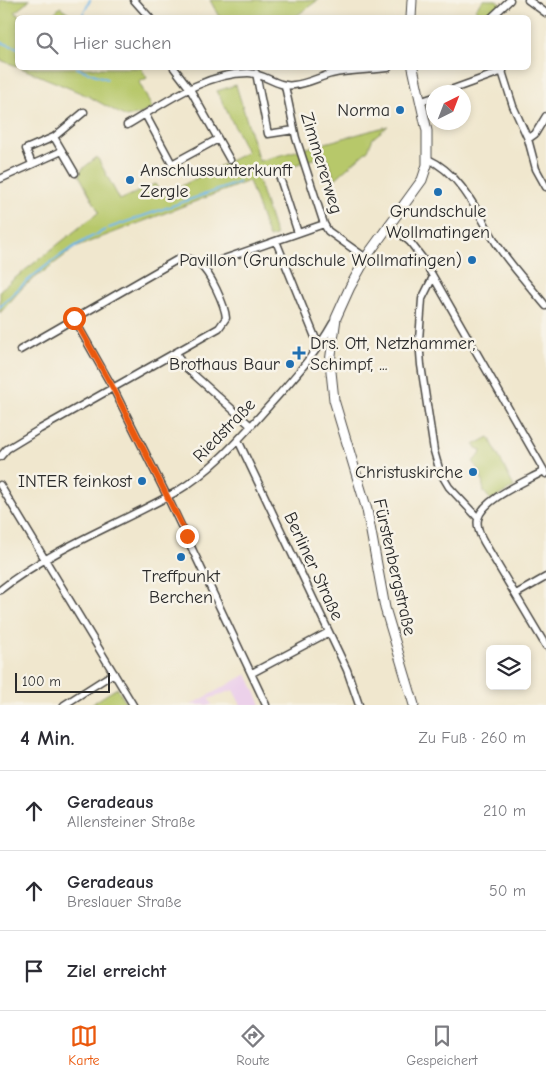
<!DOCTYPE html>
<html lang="de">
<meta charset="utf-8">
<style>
body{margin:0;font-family:"Comic Neue",sans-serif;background:#f2f2f3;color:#2b2b33}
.controls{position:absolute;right:15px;bottom:15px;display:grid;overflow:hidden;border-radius:8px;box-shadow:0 2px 8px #0003}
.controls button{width:45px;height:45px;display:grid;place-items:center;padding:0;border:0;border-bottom:1px solid #e1e1e2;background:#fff;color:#2b2b33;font:25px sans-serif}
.compass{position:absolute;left:426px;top:85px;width:45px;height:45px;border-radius:50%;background:#fff;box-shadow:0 2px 8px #0003;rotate:42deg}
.scale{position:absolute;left:15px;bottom:12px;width:95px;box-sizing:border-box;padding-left:5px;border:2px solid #2b2b2b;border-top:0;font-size:14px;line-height:18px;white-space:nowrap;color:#2b2b2b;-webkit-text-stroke:4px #f7f3e8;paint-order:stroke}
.stop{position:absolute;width:15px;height:15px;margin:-11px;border:4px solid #ea580c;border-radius:50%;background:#fff}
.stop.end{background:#ea580c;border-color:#fff;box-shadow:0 1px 5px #0008}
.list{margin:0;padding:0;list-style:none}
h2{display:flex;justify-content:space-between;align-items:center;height:65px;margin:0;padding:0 20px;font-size:21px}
h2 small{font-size:16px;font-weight:400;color:#7c7c81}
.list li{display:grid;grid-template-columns:32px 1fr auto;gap:15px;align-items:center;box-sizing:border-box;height:80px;padding:0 20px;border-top:1px solid #e1e1e2}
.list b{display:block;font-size:19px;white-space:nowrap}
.list p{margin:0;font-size:16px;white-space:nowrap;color:#7c7c81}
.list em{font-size:16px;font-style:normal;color:#7c7c81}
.icon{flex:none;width:28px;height:28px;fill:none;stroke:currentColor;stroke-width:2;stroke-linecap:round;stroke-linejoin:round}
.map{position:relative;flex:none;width:546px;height:705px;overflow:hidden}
.search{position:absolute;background:#fff;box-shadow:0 2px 8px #0003;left:15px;right:15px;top:15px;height:55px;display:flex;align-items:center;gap:12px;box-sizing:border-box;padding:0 18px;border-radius:8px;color:#7c7c81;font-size:19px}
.sheet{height:305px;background:#fff}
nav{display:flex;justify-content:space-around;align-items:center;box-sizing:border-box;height:70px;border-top:1px solid #e1e1e2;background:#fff;font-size:14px;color:#7c7c81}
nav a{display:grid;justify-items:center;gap:2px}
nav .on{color:#ea580c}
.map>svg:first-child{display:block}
.built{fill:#ecd1ea}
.green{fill:#b7c86b;stroke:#717a4b}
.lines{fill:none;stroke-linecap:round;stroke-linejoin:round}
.stream{stroke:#73b9ea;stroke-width:2}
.street-casing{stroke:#494743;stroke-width:9}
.secondary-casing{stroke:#494743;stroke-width:11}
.street{stroke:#fff;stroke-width:6}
.secondary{stroke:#fff;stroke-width:9}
.route{stroke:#ea580c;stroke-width:6}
.poi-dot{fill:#1f6fb2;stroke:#f7f3e8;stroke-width:2}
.labels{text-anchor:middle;stroke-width:5;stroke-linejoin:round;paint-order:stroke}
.poi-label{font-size:18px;fill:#2b2b2b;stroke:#f7f3e8;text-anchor:end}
.street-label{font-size:18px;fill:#2b2b2b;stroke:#f7f3e8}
</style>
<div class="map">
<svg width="546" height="705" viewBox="0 0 546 705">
<rect width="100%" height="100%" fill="#f7f3e8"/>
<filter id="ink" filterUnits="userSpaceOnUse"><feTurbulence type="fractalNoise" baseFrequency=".02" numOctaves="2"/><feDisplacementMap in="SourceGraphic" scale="10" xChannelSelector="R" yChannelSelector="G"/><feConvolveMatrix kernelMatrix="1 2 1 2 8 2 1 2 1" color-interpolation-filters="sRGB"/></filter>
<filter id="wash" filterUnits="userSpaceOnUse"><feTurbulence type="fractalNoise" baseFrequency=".0096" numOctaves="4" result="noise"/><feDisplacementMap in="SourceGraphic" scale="20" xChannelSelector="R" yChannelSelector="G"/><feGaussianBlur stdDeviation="1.12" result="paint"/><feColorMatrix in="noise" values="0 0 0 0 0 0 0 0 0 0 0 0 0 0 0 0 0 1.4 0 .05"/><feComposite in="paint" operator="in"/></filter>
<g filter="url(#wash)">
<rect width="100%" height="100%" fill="#f0e7ce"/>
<path class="built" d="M 247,674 L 261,705 L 241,705 L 233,690 L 209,699 L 212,705 L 191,705 Z"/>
<path class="green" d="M 0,0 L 30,0 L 15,12 L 20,17 L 18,18 L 17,66 L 0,60 Z
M 210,0 L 318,0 L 295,17 L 219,17 Z
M 483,0 L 496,0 L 501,4 L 488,17 L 482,17 L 475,9 Z
M 60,7 L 75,17 L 50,17 Z
M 21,68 L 141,68 L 147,78 L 139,82 L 152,108 L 141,114 L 126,117 L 88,96 Z
M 236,85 L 259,161 L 388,126 L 373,138 L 368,150 L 335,179 L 326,155 L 257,177 L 276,236 L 269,238 L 249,181 L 76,247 L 23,287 L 0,313 L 0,290 L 99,212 L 79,175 L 82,169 L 97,157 L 120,200 L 155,184 L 162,196 L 247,152 L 217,91 Z
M 489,437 L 514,487 L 491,500 L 484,492 L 481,475 L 473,461 L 480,455 L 481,450 L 476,448 L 474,445 Z
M 117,688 L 127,705 L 90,705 Z"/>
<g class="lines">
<path class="stream" d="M 81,18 L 90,0
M 0,42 L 18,48
M 77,68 L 107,79
M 109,228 L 240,182
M 0,307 C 29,276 67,248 105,230"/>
</g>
</g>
<g filter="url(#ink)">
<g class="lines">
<g class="street-casing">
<path id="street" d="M 134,0 L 150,18
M 528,0 L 546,13
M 491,18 L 510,0
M 174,68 L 190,89 L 230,160
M 501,68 L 513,106 L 528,139
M 256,73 L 268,134 L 294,130
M 285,86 L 296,138 L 324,224 L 328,231 L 366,258
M 445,92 L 503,71
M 422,101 L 434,97
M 145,114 L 172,164 L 218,139
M 546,116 L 535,134 L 528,139 L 536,169 L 546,187
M 127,125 C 163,104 204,73 248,73 C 264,73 278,88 294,85 C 307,84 319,77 331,74 C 349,70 369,70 388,68
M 428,159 C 462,174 479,216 498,246 C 512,267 530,286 546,306
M 32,164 L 26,149 L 54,137
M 278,172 L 298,233
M 75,173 L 54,137 L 84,112
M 0,179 L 62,151
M 389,224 L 410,242 L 423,259 L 546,474
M 276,241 L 319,347
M 221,260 L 324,224
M 433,277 L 422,299 L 419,340 L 421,365 L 434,451 L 440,472 L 449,487 L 478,518
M 74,319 L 113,388 L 167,496 L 266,705
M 176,352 L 182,364 L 251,426
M 238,440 L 347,670 L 359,705
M 0,457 L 7,449 L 40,429 L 219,328 L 226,318 C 225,305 210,272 199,264 C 193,259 188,258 180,258 L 20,350
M 544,471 C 527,481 482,499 478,519 C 476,527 480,535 484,542 L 546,646
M 0,485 L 133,705
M 0,590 C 53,548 117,525 176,492 C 213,470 239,439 268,407 C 291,381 316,354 333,323
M 516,594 L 546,577
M 252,673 L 329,632
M 64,705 L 114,673"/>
</g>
<g class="secondary-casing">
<path id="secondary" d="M 411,18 L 412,0
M 413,68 L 427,131 L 427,165 L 422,180 L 369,253 L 350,287 L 336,318 L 330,362 L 334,400 L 367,510 L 385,608 L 414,705"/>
</g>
<use href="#street" class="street"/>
<use href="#secondary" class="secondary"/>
</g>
</g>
<g class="lines" filter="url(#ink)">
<path class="route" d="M 74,318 L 113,388 L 187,536"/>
</g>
<g class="poi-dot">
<circle cx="400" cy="110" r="5"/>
<circle cx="130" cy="180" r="5"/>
<circle cx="438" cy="192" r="5"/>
<circle cx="472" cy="260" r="5"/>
<path d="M296.5 345.5h5v5h5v5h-5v5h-5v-5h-5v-5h5z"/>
<circle cx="290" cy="364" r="5"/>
<circle cx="473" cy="472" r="5"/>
<circle cx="142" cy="481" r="5"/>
<circle cx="181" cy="557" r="5"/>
</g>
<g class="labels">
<g class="poi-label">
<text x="390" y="116">Norma</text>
<text x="140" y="176" text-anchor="start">Anschlussunterkunft<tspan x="140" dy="21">Zergle</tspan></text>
<text x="438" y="217" text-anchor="middle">Grundschule<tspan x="438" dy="21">Wollmatingen</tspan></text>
<text x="462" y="266">Pavillon (Grundschule Wollmatingen)</text>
<text x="310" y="349" text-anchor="start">Drs. Ott, Netzhammer,<tspan x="310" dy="21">Schimpf, ...</tspan></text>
<text x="280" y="370">Brothaus Baur</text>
<text x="463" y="478">Christuskirche</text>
<text x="132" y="487">INTER feinkost</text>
<text x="181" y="582" text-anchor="middle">Treffpunkt<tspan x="181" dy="21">Berchen</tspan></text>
</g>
<g class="street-label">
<text transform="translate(322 163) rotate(73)" y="6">Zimmererweg</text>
<text transform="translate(224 430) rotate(-46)" y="6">Riedstraße</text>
<text transform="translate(314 566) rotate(65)" y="6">Berliner Straße</text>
<text transform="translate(395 567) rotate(77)" y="6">Fürstenbergstraße</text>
</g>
</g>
</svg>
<div class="controls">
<button><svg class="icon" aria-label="layers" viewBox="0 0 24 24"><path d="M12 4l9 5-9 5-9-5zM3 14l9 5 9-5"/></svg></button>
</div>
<svg class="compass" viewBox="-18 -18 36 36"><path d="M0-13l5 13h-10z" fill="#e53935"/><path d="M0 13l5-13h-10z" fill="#7c7c81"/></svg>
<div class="scale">100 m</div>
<div class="stop" style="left:74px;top:318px"></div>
<div class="stop end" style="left:187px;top:536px"></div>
<div class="search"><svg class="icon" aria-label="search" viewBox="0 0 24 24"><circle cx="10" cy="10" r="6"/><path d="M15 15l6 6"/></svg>Hier suchen</div>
</div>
<section class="sheet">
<h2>4 Min.<small>Zu Fuß · 260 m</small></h2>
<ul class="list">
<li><svg class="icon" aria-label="ahead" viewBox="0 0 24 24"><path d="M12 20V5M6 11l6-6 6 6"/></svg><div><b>Geradeaus</b><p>Allensteiner Straße</p></div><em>210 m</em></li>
<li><svg class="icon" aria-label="ahead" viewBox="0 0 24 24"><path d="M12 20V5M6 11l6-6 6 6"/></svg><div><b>Geradeaus</b><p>Breslauer Straße</p></div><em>50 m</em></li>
<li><svg class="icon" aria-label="arrive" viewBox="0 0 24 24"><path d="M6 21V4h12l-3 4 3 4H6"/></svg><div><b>Ziel erreicht</b></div></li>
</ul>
</section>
<nav>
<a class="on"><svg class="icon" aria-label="map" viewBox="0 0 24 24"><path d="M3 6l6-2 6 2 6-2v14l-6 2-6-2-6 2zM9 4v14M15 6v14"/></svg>Karte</a>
<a><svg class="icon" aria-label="directions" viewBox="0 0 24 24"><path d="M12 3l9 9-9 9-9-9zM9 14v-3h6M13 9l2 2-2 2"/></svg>Route</a>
<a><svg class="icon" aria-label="saved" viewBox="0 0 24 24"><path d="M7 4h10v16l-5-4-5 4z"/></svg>Gespeichert</a>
</nav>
